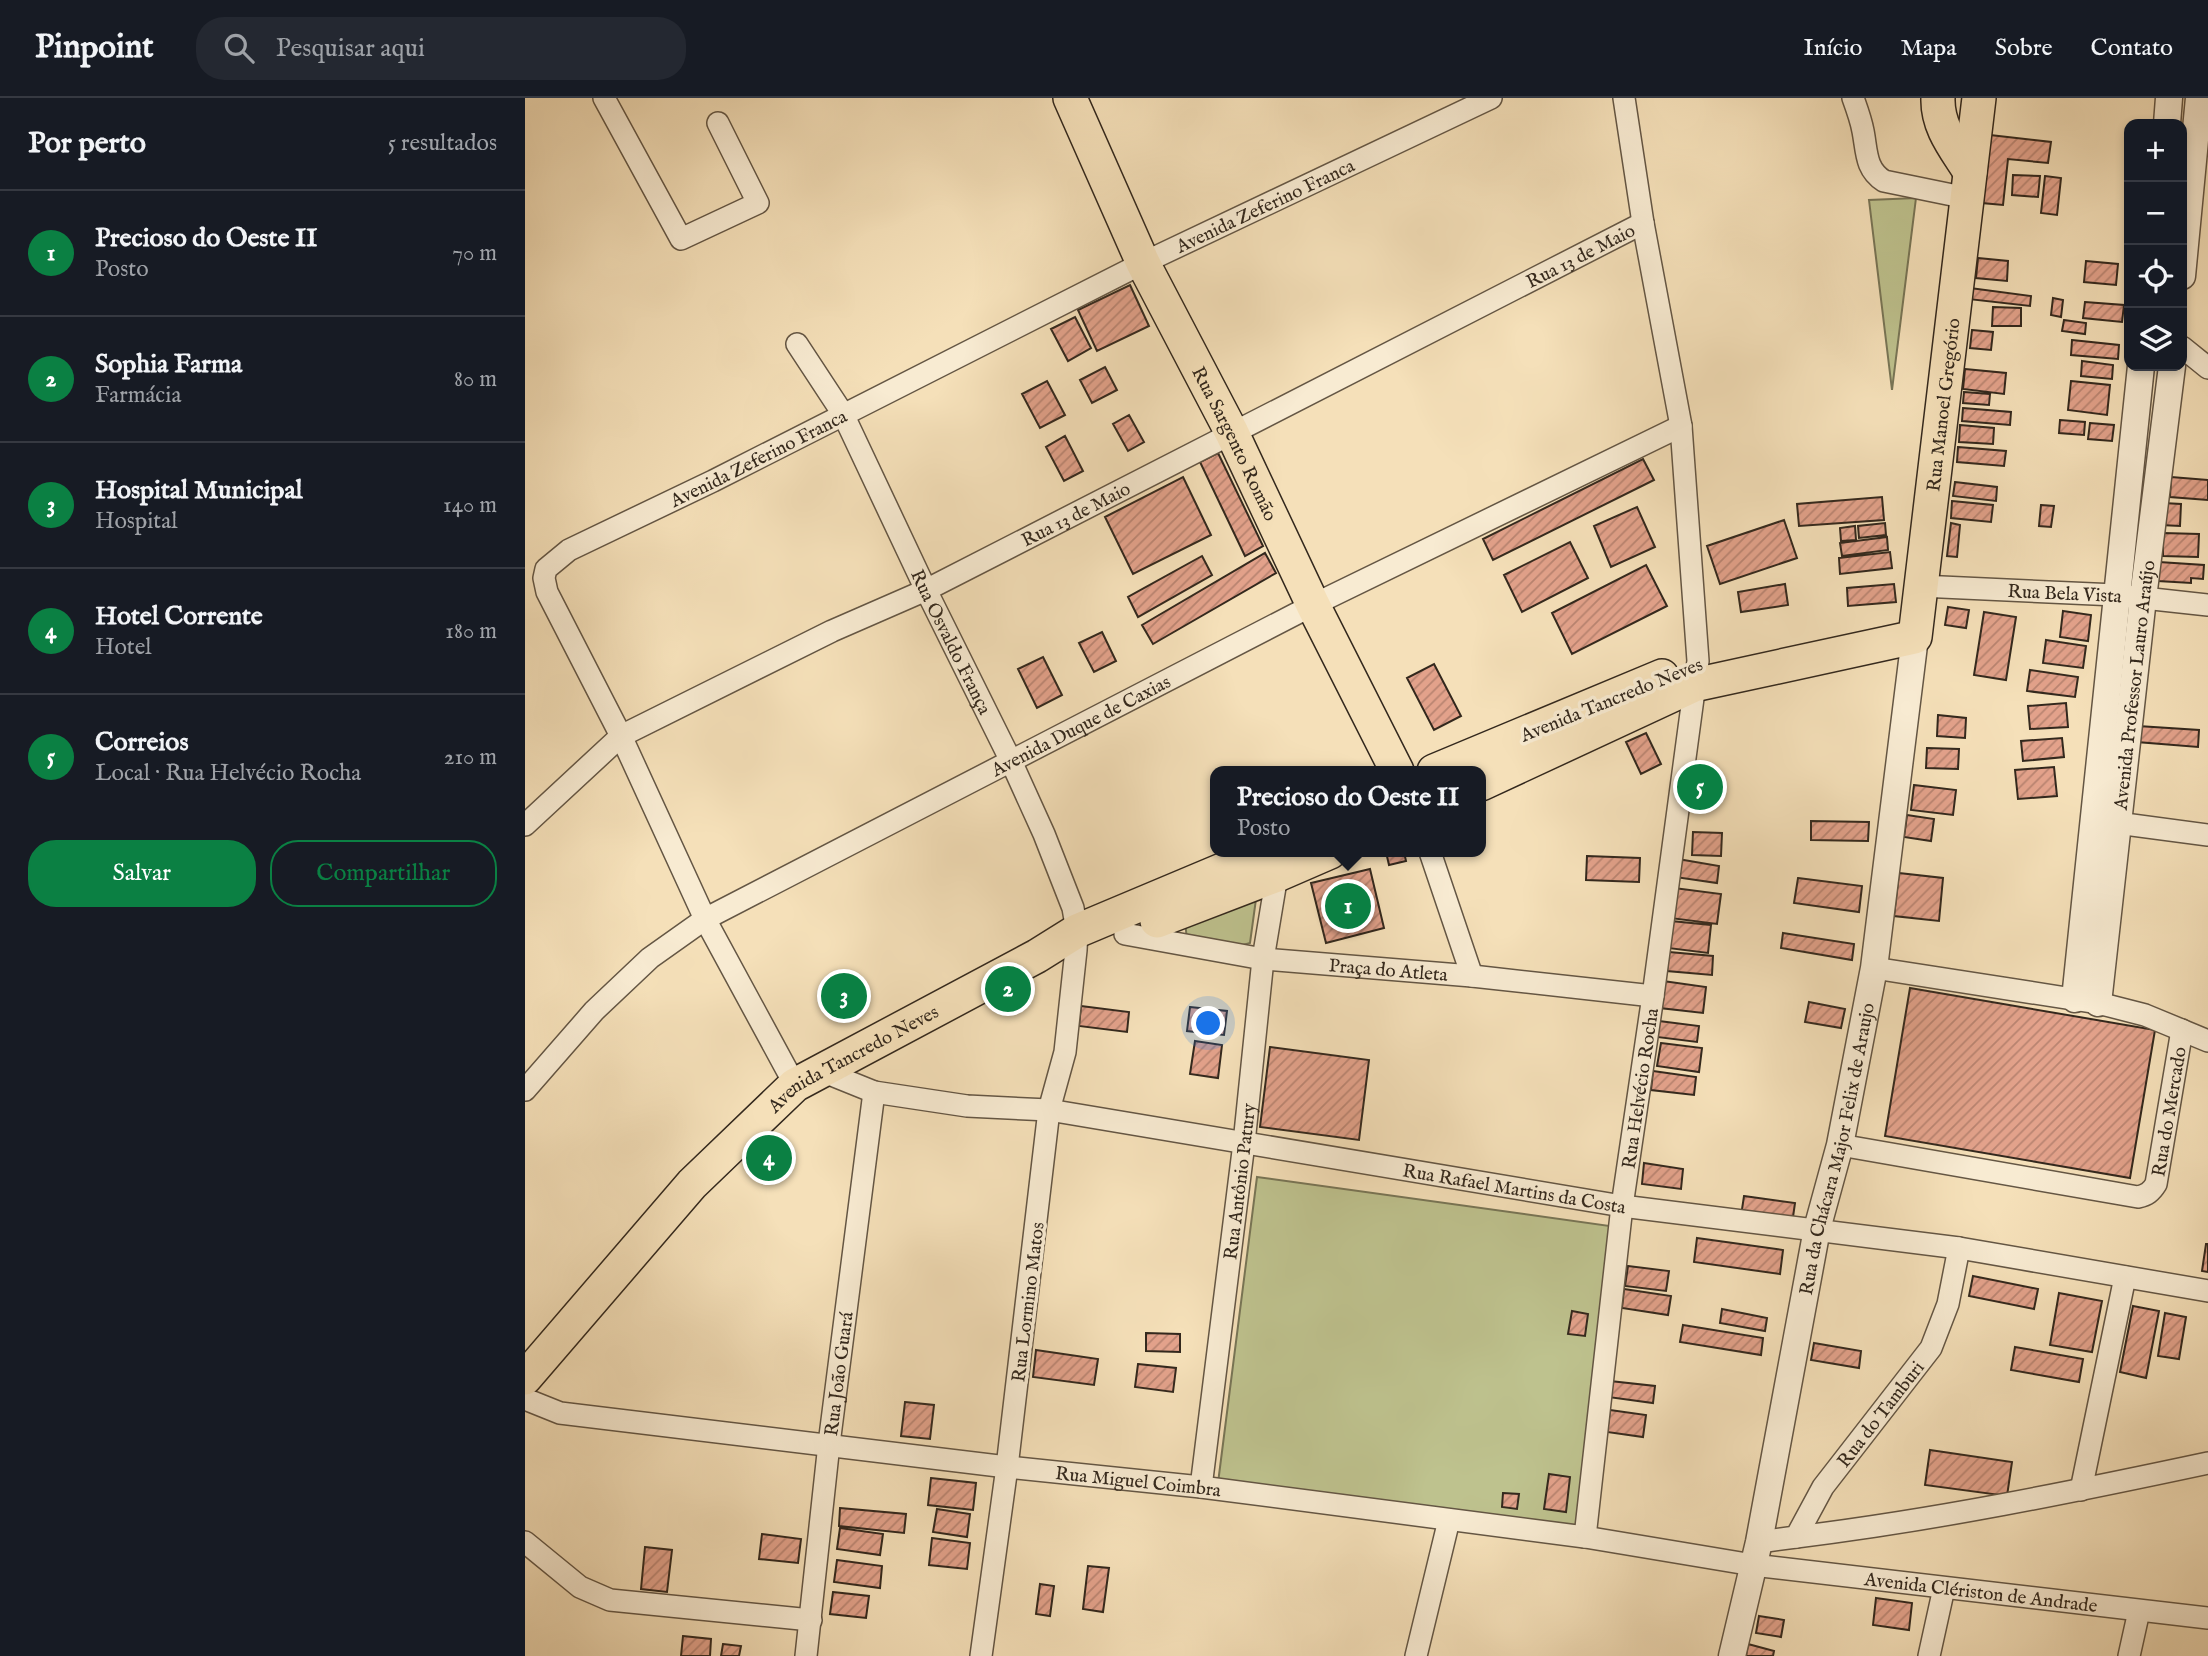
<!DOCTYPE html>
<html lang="pt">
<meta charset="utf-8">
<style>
body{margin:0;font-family:"IM FELL English",serif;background:#242831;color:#f1f3f6}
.controls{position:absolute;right:21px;top:21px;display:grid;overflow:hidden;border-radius:14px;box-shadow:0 4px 10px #0003}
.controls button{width:63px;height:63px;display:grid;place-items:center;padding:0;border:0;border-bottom:2px solid #363941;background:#171b24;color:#f1f3f6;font:35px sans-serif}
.you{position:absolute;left:684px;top:926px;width:24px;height:24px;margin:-18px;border:5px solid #fff;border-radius:50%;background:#1a73e8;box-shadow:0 0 0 10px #1a73e833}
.badge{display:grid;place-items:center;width:46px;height:46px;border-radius:50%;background:#0b8043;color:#fff;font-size:23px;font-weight:700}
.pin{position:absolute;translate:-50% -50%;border:4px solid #fff;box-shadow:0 2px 7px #0006}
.popup{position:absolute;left:685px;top:668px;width:276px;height:91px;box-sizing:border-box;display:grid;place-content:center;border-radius:14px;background:#171b24;filter:drop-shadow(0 2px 5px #0005);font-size:23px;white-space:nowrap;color:#9ea1a6}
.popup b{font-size:26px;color:#f1f3f6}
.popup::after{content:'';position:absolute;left:50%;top:100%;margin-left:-14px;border:14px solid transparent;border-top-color:#171b24}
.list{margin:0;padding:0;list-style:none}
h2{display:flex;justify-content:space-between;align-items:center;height:91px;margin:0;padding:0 28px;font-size:30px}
h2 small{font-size:23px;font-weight:400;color:#9ea1a6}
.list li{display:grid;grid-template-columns:46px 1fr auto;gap:21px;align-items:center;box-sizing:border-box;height:126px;padding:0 28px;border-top:2px solid #363941}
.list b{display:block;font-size:26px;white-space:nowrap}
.list p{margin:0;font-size:23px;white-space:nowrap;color:#9ea1a6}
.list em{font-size:23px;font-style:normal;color:#9ea1a6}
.actions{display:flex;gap:14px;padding:21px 28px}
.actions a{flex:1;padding:16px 0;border:2px solid #0b8043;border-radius:28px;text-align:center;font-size:24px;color:#0b8043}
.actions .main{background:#0b8043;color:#fff}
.icon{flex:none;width:38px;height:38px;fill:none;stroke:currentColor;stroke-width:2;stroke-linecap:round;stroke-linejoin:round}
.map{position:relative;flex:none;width:1683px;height:1558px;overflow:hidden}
header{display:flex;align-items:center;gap:42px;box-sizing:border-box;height:98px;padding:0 35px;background:#171b24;border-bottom:2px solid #363941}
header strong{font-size:33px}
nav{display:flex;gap:38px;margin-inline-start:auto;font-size:24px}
.search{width:490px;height:63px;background:#242831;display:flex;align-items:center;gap:18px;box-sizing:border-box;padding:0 24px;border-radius:28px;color:#9ea1a6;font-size:26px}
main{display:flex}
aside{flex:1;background:#171b24}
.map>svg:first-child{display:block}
.green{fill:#bec28e;stroke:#787556;stroke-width:2}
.building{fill:url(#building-hatch);stroke:#33281d;stroke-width:2}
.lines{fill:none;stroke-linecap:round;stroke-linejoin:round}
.minor-casing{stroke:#645644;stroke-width:24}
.tertiary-casing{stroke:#645644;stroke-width:29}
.primary-casing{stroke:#33281d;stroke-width:36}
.minor{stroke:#f8ebd2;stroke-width:21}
.tertiary{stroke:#f8ebd2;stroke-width:26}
.primary{stroke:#f5e0b9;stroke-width:33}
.labels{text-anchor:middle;stroke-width:7;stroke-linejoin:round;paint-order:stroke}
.street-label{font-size:19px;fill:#33281d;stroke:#f8ebd2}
</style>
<header>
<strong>Pinpoint</strong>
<div class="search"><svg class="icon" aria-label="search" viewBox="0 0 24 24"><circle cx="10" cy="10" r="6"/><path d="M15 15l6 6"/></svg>Pesquisar aqui</div>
<nav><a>Início</a><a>Mapa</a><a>Sobre</a><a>Contato</a></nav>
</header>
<main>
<aside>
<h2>Por perto<small>5 resultados</small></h2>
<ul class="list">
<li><span class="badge">1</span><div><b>Precioso do Oeste II</b><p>Posto</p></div><em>70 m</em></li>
<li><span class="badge">2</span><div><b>Sophia Farma</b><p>Farmácia</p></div><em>80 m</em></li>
<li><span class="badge">3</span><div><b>Hospital Municipal</b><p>Hospital</p></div><em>140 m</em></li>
<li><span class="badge">4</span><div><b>Hotel Corrente</b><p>Hotel</p></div><em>180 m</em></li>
<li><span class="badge">5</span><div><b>Correios</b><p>Local · Rua Helvécio Rocha</p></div><em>210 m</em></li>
</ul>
<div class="actions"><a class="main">Salvar</a><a>Compartilhar</a></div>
</aside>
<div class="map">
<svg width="1683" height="1558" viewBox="0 0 1683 1558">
<defs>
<pattern id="building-hatch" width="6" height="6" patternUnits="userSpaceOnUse" patternTransform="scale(1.75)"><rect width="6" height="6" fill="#e3a28b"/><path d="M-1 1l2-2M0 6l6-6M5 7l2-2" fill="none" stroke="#b98471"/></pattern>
</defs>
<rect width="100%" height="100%" fill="#f5e0b9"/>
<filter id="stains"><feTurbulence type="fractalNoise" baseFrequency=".00286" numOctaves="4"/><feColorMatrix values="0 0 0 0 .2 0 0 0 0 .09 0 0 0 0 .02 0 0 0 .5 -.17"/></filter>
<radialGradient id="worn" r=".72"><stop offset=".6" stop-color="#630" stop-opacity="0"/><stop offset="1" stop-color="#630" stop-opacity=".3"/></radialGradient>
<path class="green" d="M 1391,100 L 1367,292 L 1344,102 Z
M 731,801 L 725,845 L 718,847 L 662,842 L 660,823 Z
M 732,1079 L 1092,1129 L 1056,1434 L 693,1385 Z"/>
<path class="building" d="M 1465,37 L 1526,44 L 1523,65 L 1483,61 L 1478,107 L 1457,105 Z
M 1488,77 L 1515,78 L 1513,99 L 1487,97 Z
M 1520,78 L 1536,80 L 1532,117 L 1516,115 Z
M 1453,160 L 1483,163 L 1482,183 L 1451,180 Z
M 1561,163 L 1593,166 L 1591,187 L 1559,184 Z
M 605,187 L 624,228 L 572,253 L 553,212 Z
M 1445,190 L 1506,198 L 1505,208 L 1443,201 Z
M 1528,200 L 1538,202 L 1536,219 L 1526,217 Z
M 1560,204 L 1599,207 L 1597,224 L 1558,220 Z
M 1468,209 L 1496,210 L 1496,228 L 1467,228 Z
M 550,219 L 566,250 L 543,263 L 526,231 Z
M 1539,222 L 1561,225 L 1560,236 L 1537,233 Z
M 1447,232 L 1468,234 L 1466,252 L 1445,250 Z
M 1547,242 L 1594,247 L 1593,261 L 1546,257 Z
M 1557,263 L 1588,267 L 1587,281 L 1556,278 Z
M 580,269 L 592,292 L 567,305 L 555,282 Z
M 1440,271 L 1481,275 L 1479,296 L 1438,291 Z
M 522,283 L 540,317 L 515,330 L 497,296 Z
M 1546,283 L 1585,287 L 1582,317 L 1543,312 Z
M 1439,294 L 1465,296 L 1464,307 L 1438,305 Z
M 1438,310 L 1486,314 L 1485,327 L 1437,323 Z
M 604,317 L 619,344 L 603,353 L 588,326 Z
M 1535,322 L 1560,324 L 1559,337 L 1534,335 Z
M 1565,325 L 1589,327 L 1587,343 L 1563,341 Z
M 1435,327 L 1469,330 L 1468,346 L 1434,344 Z
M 540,338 L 558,373 L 539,383 L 521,349 Z
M 1433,349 L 1481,353 L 1479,368 L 1432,364 Z
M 693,355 L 738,448 L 720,458 L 675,364 Z
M 1118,361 L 1129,382 L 968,462 L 958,441 Z
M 658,379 L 686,437 L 608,476 L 580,419 Z
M 1646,379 L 1683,382 L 1683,402 L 1645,399 Z
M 1430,384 L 1472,389 L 1471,403 L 1428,398 Z
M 1357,399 L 1359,422 L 1274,428 L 1272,406 Z
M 1427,403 L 1468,407 L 1466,424 L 1426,420 Z
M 1638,405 L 1656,406 L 1655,428 L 1636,427 Z
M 1516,407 L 1529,408 L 1526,429 L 1514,428 Z
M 1112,409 L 1130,449 L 1086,469 L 1069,428 Z
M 1259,422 L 1272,460 L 1195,486 L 1182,448 Z
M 1360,425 L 1361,437 L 1334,440 L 1333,428 Z
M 1426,425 L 1435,427 L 1432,459 L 1422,458 Z
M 1330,428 L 1331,442 L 1316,443 L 1315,430 Z
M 1638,435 L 1674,436 L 1673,459 L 1638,458 Z
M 1362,439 L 1363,452 L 1317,458 L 1315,445 Z
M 1045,444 L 1063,480 L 997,514 L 979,477 Z
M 1365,454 L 1367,470 L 1315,476 L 1314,460 Z
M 740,455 L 751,475 L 628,546 L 617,527 Z
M 677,458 L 687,477 L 613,519 L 603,499 Z
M 1634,464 L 1679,467 L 1678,481 L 1666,480 L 1666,485 L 1633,483 Z
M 1121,467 L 1142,508 L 1047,556 L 1027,515 Z
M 1260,486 L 1263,507 L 1216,514 L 1213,494 Z
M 1369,486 L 1371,504 L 1323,508 L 1322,490 Z
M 1423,509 L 1444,512 L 1441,530 L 1420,527 Z
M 1538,513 L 1566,517 L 1563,543 L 1535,539 Z
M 1459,514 L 1491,519 L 1481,582 L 1449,577 Z
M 577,534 L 591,563 L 569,574 L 554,545 Z
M 1521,542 L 1561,548 L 1558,570 L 1518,565 Z
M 518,559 L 537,597 L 512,610 L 493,571 Z
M 909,566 L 936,618 L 909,632 L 882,580 Z
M 1505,572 L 1553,579 L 1550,599 L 1502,593 Z
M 1541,605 L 1543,629 L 1505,631 L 1503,608 Z
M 1413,617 L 1441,620 L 1440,640 L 1412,638 Z
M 1613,628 L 1674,632 L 1673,649 L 1612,644 Z
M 1121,635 L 1136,666 L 1116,676 L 1101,644 Z
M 1537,640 L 1539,659 L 1498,663 L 1496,643 Z
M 1402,650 L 1434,651 L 1433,671 L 1401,670 Z
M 1529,669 L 1532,698 L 1493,701 L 1490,672 Z
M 1163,673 L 1190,679 L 1189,703 L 1158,700 Z
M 1389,687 L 1431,692 L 1428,717 L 1386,712 Z
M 1382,717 L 1409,721 L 1406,743 L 1379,739 Z
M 1286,723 L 1344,724 L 1343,743 L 1286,742 Z
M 1168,734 L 1197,735 L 1196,758 L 1167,757 Z
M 861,754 L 879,754 L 881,763 L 864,767 Z
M 1062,758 L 1115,760 L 1114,784 L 1061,782 Z
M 1153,761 L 1194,768 L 1192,785 L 1150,779 Z
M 845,771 L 859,830 L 801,845 L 786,785 Z
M 1374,775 L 1418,780 L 1414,823 L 1369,818 Z
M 1273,780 L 1337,788 L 1334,814 L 1269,805 Z
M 1149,790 L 1196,796 L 1192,826 L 1145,820 Z
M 1146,823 L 1186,827 L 1183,855 L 1143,850 Z
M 1258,835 L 1329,846 L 1327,862 L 1256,850 Z
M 1144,854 L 1188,858 L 1187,877 L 1142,873 Z
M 1138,883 L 1181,889 L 1178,915 L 1135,910 Z
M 1385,890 L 1630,932 L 1605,1080 L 1360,1038 Z
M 1284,904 L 1320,911 L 1316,930 L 1280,924 Z
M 556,908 L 604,914 L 602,934 L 554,928 Z
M 665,909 L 702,913 L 699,937 L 662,933 Z
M 1134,923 L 1174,928 L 1172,944 L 1132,939 Z
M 670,943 L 697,947 L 693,980 L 665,976 Z
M 1136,945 L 1177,950 L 1174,974 L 1132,968 Z
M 745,949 L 844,962 L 834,1042 L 735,1029 Z
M 1128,973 L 1171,979 L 1169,997 L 1126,992 Z
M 1119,1065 L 1158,1071 L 1156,1091 L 1117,1086 Z
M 1219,1098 L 1270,1105 L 1267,1126 L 1216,1118 Z
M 1172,1140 L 1258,1152 L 1255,1176 L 1169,1164 Z
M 1681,1146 L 1683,1146 L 1683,1174 L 1677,1173 Z
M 1103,1168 L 1144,1173 L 1141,1193 L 1100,1188 Z
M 1448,1178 L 1513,1191 L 1509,1211 L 1444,1198 Z
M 1099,1191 L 1146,1198 L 1143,1217 L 1097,1210 Z
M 1534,1195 L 1577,1203 L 1567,1254 L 1525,1247 Z
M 1608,1208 L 1634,1213 L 1621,1280 L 1595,1274 Z
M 1197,1211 L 1242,1220 L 1240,1233 L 1195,1225 Z
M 1047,1213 L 1063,1216 L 1060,1238 L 1043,1236 Z
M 1640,1215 L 1661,1219 L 1654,1261 L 1633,1258 Z
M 1158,1227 L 1238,1240 L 1236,1257 L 1155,1244 Z
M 621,1235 L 655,1236 L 655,1254 L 621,1253 Z
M 1289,1245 L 1336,1253 L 1334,1270 L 1286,1262 Z
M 1490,1249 L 1558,1261 L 1554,1284 L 1486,1272 Z
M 511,1252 L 573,1261 L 569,1287 L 508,1279 Z
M 613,1266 L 651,1270 L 648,1294 L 610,1289 Z
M 1085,1283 L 1130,1288 L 1128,1305 L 1083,1299 Z
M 380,1304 L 409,1307 L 405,1341 L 376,1338 Z
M 1085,1312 L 1121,1317 L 1118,1339 L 1082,1334 Z
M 1405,1352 L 1487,1364 L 1482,1398 L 1400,1387 Z
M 1024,1376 L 1045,1379 L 1041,1414 L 1019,1411 Z
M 406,1380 L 451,1385 L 448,1412 L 403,1407 Z
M 978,1395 L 994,1396 L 992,1411 L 977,1409 Z
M 315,1410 L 381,1416 L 379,1435 L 314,1428 Z
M 412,1411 L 445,1416 L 442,1439 L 408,1434 Z
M 315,1430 L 358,1436 L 355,1457 L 312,1451 Z
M 237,1436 L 276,1441 L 273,1465 L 234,1461 Z
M 407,1440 L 445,1445 L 442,1471 L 404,1467 Z
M 120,1449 L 147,1452 L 142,1494 L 116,1491 Z
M 312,1462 L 357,1468 L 355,1490 L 309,1484 Z
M 563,1468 L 584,1470 L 578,1514 L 558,1511 Z
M 515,1486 L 529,1488 L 525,1518 L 511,1516 Z
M 308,1494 L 344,1498 L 341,1520 L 305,1516 Z
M 1351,1500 L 1387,1505 L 1384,1532 L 1348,1527 Z
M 1234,1518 L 1259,1522 L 1256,1539 L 1231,1535 Z
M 158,1538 L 186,1541 L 185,1558 L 156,1558 Z
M 198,1546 L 216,1548 L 214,1558 L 196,1558 Z
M 1223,1546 L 1249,1553 L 1248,1558 L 1221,1558 Z"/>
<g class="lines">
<g class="minor-casing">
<g id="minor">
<path d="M 79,0 L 156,141 L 233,105 L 193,25"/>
<path d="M 1328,0 C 1332,11 1336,22 1338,33 C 1342,53 1340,71 1359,83 L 1442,100"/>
<path id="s1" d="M 272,246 L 318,316 L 401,492 L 485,661 L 519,736 L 548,810 L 552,833 L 551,852 L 540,954 L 524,1012 L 482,1369 L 456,1558"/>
<path d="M 1657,249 L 1683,270"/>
<path id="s2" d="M 1395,488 L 1591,497 L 1683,507"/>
<path d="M 1577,723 L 1683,737"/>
<path id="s3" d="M 0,727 L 96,638 L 307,533 L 401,492 L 1118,125"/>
<path d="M 905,754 L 947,878"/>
<path id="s4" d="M 600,836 L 738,861 L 947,878 L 1128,898"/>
<path d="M 1349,870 L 1573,905 L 1620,917 L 1683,943"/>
<path id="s5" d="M 297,973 L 349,994 L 442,1008 L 524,1012 L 1097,1108 L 1434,1150 L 1683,1193"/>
<path id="s6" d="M 270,987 L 180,821 L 96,638 L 22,494 L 19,480 L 21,471 L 44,452 L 188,383 L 618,165 L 966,0"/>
<path id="s7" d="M 0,992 L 69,913 L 125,860 L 180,821 L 788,507 L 1156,328"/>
<path id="s8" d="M 1315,1047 L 1613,1099 C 1622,1097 1626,1094 1631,1086 L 1657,932"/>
<path id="s9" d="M 0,1301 L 35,1315 L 482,1369 L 676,1389 L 1060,1439 L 1228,1467 L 1683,1520"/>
<path id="s10" d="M 676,1389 L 719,1045 L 738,861 L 752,777 L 750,769"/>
<path d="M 1556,1392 L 1600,1179"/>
<path id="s11" d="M 1060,1439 L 1097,1108 L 1128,898 L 1173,563 L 1156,328 L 1118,125 L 1099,0"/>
<path d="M 1271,1439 C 1410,1422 1547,1394 1683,1365"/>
<path d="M 0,1444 L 55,1489 L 85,1502 L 286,1522"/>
<path id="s12" d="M 1234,1444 L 1271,1439 L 1298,1389 L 1406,1250 L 1423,1206 L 1434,1150"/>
<path id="s13" d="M 281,1558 L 304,1346 L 349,994"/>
<path d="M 891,1558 L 924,1422"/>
<path d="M 1404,1558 L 1419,1490"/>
<path d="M 1604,1558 L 1614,1513"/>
</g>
</g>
<g class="tertiary-casing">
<g id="tertiary">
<path d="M 1642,26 L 1644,0"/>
<path d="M 1657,178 L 1674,0"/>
<path d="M 1550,901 L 1616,268"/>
<path id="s14" d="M 1573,905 L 1618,500 L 1647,268"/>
<path id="s15" d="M 1207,1558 L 1234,1444 L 1292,1131 L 1315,1047 L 1349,870 L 1390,539"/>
</g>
</g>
<g class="primary-casing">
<g id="primary">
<path id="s16" d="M 545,0 L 618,165 L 707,335 L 788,507 L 872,673"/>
<path d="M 1413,0 C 1412,29 1430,50 1445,74"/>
<path d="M 909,673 L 1137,578"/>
<path id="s17" d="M 956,686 L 1169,587 L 1390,539 L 1454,0"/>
<path d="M 632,823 L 752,777 L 805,754"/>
<path id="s18" d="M 0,1280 L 167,1086 L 270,987 L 512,858 L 552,833 L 740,754"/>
</g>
</g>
<use href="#minor" class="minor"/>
<use href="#tertiary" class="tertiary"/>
<use href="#primary" class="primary"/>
</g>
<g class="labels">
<g class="street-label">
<text dy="7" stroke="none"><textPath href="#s6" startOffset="1382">Avenida Zeferino Franca</textPath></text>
<text dy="7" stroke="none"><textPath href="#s3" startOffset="1204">Rua 13 de Maio</textPath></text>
<text dy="7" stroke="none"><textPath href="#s17" startOffset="695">Rua Manoel Gregório</textPath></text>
<text dy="7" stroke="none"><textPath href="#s16" startOffset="383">Rua Sargento Romão</textPath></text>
<text dy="7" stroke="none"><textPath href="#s6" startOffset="816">Avenida Zeferino Franca</textPath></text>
<text dy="7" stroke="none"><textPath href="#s3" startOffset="637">Rua 13 de Maio</textPath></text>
<text dy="7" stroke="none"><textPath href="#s2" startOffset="145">Rua Bela Vista</textPath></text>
<text dy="7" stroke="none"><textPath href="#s1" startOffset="336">Rua Osvaldo França</textPath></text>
<text dy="7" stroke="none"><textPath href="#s14" startOffset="320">Avenida Professor Lauro Araújo</textPath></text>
<text transform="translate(1086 601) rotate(-22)" y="7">Avenida Tancredo Neves</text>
<text dy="7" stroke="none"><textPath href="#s7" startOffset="672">Avenida Duque de Caxias</textPath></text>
<text dy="7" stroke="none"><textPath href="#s4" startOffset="266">Praça do Atleta</textPath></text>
<text dy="7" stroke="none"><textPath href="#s18" startOffset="462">Avenida Tancredo Neves</textPath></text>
<text dy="7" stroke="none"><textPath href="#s11" startOffset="452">Rua Helvécio Rocha</textPath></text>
<text dy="7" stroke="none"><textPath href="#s8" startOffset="399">Rua do Mercado</textPath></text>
<text dy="7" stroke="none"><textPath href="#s15" startOffset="518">Rua da Chácara Major Felix de Araujo</textPath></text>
<text dy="7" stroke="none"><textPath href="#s10" startOffset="308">Rua Antônio Patury</textPath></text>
<text dy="7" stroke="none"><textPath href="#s5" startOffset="704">Rua Rafael Martins da Costa</textPath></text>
<text transform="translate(502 1204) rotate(-83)" y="7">Rua Lormino Matos</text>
<text dy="7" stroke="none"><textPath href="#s13" startOffset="284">Rua João Guará</textPath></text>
<text dy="7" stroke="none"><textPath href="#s12" startOffset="187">Rua do Tamburi</textPath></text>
<text dy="7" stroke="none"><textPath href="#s9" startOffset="620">Rua Miguel Coimbra</textPath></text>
<text dy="7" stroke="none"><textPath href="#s9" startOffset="1470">Avenida Clériston de Andrade</textPath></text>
</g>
</g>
<rect width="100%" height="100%" filter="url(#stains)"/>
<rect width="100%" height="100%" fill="url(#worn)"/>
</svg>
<div class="controls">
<button>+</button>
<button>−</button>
<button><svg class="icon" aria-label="locate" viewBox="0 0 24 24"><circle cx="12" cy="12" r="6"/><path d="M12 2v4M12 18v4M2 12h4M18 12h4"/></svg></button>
<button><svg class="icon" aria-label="layers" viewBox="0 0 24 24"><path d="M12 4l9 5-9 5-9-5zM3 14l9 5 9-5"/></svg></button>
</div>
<div class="you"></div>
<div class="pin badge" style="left:823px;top:808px">1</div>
<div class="popup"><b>Precioso do Oeste II</b>Posto</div>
<div class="pin badge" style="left:483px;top:891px">2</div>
<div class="pin badge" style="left:319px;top:898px">3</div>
<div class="pin badge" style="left:244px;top:1060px">4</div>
<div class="pin badge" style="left:1175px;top:689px">5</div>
</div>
</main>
